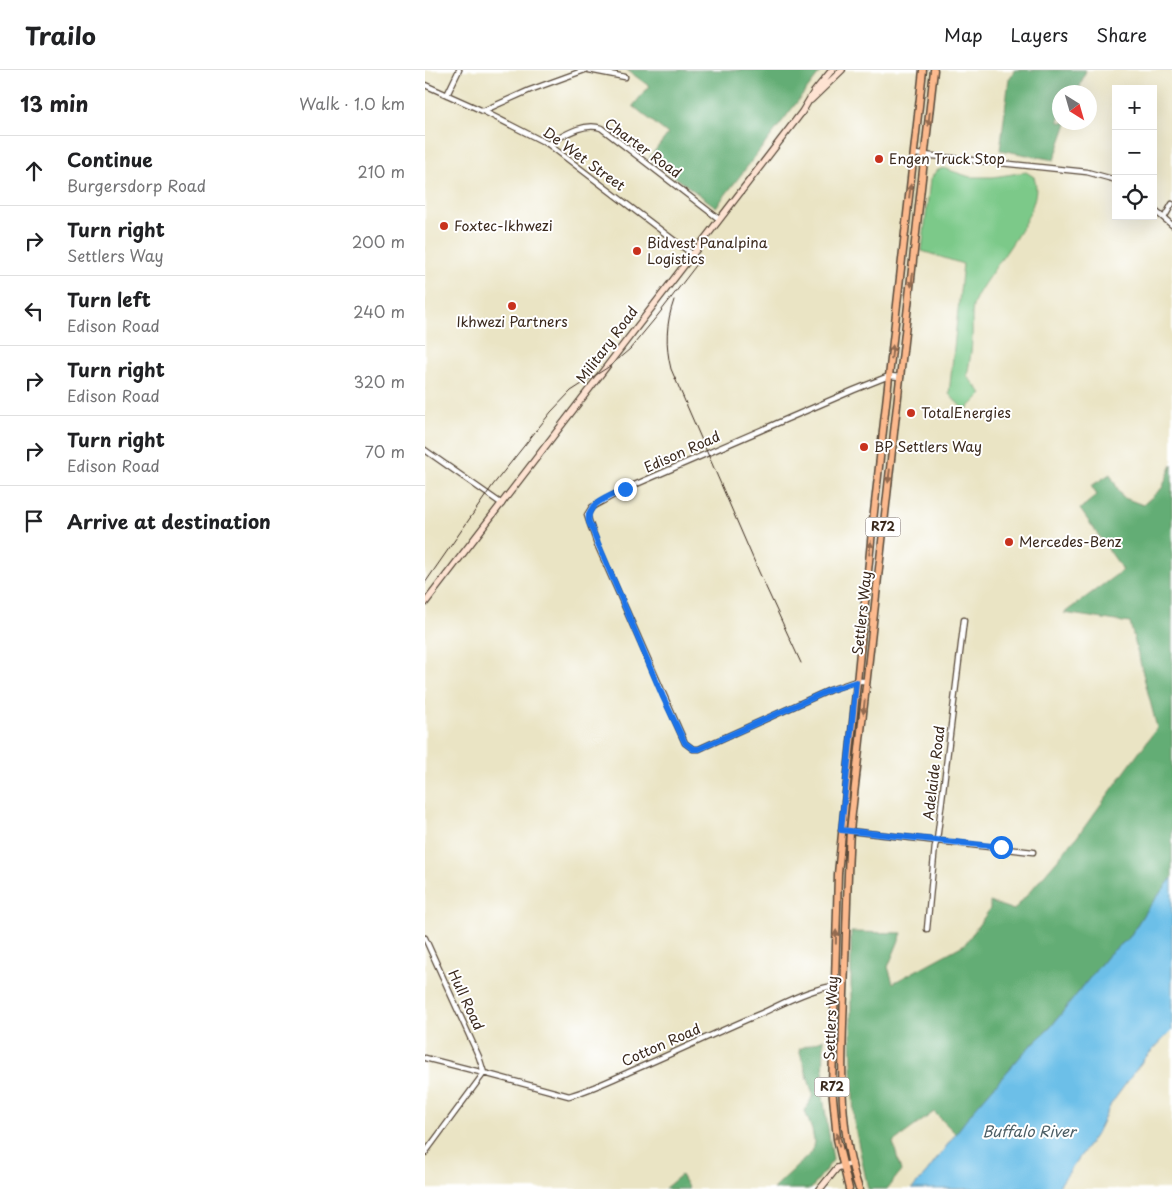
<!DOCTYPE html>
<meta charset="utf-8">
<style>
body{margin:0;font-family:"Playpen Sans",sans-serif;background:#f2f2f2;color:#202124}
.controls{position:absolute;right:15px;top:15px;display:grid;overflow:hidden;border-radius:0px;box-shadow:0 5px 20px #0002}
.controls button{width:45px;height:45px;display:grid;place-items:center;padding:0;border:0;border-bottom:1px solid #e0e0e0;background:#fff;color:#202124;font:25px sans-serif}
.compass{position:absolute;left:627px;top:15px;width:45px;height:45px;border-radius:50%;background:#fff;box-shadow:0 5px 20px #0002;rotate:143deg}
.stop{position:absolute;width:15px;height:15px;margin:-11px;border:4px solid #1a73e8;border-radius:50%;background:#fff}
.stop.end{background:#1a73e8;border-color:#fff;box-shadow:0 1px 5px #0008}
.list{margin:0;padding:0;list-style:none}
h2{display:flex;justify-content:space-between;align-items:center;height:65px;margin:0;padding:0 20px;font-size:21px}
h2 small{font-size:16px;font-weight:400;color:#757577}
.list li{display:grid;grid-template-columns:32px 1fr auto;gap:15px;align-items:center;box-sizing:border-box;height:70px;padding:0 20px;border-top:1px solid #e0e0e0}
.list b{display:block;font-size:19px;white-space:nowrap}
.list p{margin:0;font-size:16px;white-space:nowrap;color:#757577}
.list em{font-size:16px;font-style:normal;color:#757577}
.icon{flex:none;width:28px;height:28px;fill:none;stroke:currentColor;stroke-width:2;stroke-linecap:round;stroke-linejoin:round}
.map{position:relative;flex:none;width:747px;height:1119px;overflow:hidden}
header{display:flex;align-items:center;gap:30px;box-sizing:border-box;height:70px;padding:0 25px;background:#fff;border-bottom:1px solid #e0e0e0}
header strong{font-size:24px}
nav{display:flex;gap:28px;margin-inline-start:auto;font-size:18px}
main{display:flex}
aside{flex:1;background:#fff}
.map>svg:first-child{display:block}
.green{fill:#7bc989;stroke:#5b7a54}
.forest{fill:#64ad75;stroke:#506c4a}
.water{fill:#6cbfe8;stroke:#547483}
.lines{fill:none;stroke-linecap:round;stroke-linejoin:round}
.street-casing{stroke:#554637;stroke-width:7}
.secondary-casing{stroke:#554637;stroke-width:8}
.primary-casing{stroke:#554637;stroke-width:9}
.street{stroke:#fff;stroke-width:4.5}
.secondary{stroke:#fee3d2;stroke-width:5.5}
.primary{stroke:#fcba8e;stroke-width:6}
.rail{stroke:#3b2a1e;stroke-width:1}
.oneway{fill:#926b50}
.route{stroke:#1a73e8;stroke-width:6}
.poi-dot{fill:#c8321e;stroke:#fff;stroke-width:2}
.labels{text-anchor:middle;stroke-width:4;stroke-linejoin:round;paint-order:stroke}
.shield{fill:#fff;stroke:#766a62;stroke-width:1}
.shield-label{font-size:12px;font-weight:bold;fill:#3b2a1e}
.street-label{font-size:14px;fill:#3b2a1e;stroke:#fff}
.poi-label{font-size:14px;fill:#3b2a1e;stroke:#fff;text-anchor:start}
.water-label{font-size:15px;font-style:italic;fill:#4c5e65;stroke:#fff}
</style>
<header>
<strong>Trailo</strong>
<nav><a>Map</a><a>Layers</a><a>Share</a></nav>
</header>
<main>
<aside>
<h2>13 min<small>Walk · 1.0 km</small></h2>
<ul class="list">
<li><svg class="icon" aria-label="ahead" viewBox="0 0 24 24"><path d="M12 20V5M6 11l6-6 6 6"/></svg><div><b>Continue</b><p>Burgersdorp Road</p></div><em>210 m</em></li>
<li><svg class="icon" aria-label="right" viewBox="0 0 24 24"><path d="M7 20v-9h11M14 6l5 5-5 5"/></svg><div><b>Turn right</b><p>Settlers Way</p></div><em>200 m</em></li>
<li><svg class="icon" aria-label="left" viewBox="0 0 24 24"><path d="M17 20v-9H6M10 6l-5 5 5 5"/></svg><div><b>Turn left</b><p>Edison Road</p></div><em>240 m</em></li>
<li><svg class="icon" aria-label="right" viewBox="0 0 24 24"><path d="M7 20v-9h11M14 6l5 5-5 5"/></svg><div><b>Turn right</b><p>Edison Road</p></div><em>320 m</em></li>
<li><svg class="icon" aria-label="right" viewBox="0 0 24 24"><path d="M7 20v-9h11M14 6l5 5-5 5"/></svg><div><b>Turn right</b><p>Edison Road</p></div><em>70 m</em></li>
<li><svg class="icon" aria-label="arrive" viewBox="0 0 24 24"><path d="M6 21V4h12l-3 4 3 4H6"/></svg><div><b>Arrive at destination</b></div></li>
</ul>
</aside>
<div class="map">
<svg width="747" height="1119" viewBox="0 0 747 1119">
<rect width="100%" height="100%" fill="#fff"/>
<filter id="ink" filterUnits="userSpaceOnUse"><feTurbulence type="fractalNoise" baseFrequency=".02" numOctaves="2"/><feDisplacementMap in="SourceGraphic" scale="10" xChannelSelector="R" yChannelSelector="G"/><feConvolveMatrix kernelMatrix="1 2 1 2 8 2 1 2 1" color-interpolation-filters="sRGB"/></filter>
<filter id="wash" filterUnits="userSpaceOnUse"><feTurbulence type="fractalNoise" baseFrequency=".0096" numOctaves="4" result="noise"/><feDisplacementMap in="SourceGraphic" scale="20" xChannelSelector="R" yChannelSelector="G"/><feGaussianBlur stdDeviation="1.12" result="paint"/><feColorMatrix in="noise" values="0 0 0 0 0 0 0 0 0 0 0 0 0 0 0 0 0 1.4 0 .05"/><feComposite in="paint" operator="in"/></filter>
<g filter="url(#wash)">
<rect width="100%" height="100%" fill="#eae4c4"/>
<path class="green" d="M 518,98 L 545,107 L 568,107 L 601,102 L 609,107 C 622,141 564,199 550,230 C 545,240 548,257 547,268 C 547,281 544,294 542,306 L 557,324 L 540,341 L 524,324 L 538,194 L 497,181 L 505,110 L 511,101 Z"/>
<path class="forest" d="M 202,0 L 397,0 L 291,137 L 224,88 L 243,64 L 208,36 L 224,16 Z
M 590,0 L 661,0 L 653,22 L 634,22 L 634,52 L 642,53 L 629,90 L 575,80 L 584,9 Z
M 747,395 L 747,808 L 720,842 L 704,868 L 683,885 L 625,958 L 602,979 L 547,1042 L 531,1064 L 509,1042 L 468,1072 L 476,1101 L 462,1119 L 443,1119 L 429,1053 L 426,965 L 426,862 L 477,863 L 463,897 L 468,913 L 540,874 L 565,839 L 565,832 L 589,840 L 652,767 L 732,658 L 705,553 L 639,543 L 698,500 L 655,439 L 672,425 L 666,416 L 685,404 L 697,427 L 718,435 L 737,418 Z
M 399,969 L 398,1027 L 408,1090 L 386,1119 L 348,1119 L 387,1082 L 389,1071 L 387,1060 L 380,1041 L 388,1025 L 374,979 Z
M 256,1105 L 264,1119 L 239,1119 Z"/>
<path class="water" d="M 747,808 L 747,960 L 719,989 L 686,1034 L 672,1063 L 632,1119 L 487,1119 L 502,1102 L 547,1042 L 602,979 L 625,958 L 683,885 L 704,868 L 720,842 Z"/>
</g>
<g filter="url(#ink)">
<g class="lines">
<g class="street-casing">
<path id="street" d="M 164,0 L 200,7
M 0,15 L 58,41 L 123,74 L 267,184
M 22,25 L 34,0
M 58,41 L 105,20 L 160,0
M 123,74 C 138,66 158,52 176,58 L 294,149
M 489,84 L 662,102 L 691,110
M 728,139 L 747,155
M 739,148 L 747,134
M 0,380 L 77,434
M 442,611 L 431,611 L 405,620 L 274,679 L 268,679 L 260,673 L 172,474 L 162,445 L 167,437 L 200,419 L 429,320 L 464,306 L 476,307
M 416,760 L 608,782
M 502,859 L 510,776 L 512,770 L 539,550
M 0,868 L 54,987 L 59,1003 L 144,1026 C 165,1020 184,1011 204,1002 C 249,983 292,962 337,943 C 363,931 390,916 419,915
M 0,988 L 59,1003 L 0,1083"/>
</g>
<g class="secondary-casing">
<path id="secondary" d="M 386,30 L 417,0
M 0,533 L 377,42 L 389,22 L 407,0
M 395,1119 L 412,1098 L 427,1093"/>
</g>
<g class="primary-casing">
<path id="primary" d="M 424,1119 L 412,1069 L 407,1017 L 413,804 L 448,451 L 498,0
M 434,1119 C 412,1056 417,990 419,924 C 421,870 422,815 425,761 L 509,0"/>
</g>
<use href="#street" class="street"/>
<use href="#secondary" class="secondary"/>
<use href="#primary" class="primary"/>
<path class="rail" d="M 249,230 C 241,253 240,275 246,299 L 334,502 L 376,593
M 0,513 L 68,415 L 126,342 L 146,321 L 185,296 L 205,279 L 233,245 L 273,193"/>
</g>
<defs><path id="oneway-solid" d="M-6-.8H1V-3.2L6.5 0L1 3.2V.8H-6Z" transform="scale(1.25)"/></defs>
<g class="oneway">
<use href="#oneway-solid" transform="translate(504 49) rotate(96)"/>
<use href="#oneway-solid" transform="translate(485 121) rotate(-83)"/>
<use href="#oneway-solid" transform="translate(487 210) rotate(96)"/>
<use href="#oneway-solid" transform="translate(467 282) rotate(-84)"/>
<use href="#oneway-solid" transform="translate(464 406) rotate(97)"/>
<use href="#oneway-solid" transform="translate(445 478) rotate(-84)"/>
<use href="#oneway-solid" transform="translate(439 637) rotate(96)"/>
<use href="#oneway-solid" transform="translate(411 867) rotate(-89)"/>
<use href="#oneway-solid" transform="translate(413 1070) rotate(-99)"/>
</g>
</g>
<g class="lines" filter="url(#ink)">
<path class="route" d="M 200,419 C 186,426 160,433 164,452 L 238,627 L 260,673 L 268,679 L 274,679 L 405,620 L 431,612 L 416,760 L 576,777"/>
</g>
<g class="poi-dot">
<circle cx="454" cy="89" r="5"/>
<circle cx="19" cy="156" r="5"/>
<circle cx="212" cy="181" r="5"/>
<circle cx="87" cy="236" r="5"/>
<circle cx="486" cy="343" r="5"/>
<circle cx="439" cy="377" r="5"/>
<circle cx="584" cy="472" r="5"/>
</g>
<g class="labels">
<g class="shield">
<rect x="440.5" y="447.5" width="35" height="19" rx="4"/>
<rect x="389.5" y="1007.5" width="35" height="19" rx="4"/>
</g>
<g class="shield-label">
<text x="458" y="461">R72</text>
<text x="407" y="1021">R72</text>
</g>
<g class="street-label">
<text transform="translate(218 78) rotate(36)" y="5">Charter Road</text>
<text transform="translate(159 89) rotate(36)" y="5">De Wet Street</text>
<text transform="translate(182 275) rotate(-53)" y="5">Military Road</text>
<text transform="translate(257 382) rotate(-24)" y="5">Edison Road</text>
<text transform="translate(437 543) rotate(-84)" y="5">Settlers Way</text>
<text transform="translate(509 703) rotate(-83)" y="5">Adelaide Road</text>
<text transform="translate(41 930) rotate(65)" y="5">Hull Road</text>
<text transform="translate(406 948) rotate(-88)" y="5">Settlers Way</text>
<text transform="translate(236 975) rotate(-24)" y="5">Cotton Road</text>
</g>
<g class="poi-label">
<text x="464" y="94">Engen Truck Stop</text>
<text x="29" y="161">Foxtec-Ikhwezi</text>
<text x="222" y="178">Bidvest Panalpina<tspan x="222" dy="16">Logistics</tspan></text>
<text x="87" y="257" text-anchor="middle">Ikhwezi Partners</text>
<text x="496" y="348">TotalEnergies</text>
<text x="449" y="382">BP Settlers Way</text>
<text x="594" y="477">Mercedes-Benz</text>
</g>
<g class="water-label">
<text x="604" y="1067">Buffalo River</text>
</g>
</g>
</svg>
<div class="controls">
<button>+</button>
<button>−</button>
<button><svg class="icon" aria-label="locate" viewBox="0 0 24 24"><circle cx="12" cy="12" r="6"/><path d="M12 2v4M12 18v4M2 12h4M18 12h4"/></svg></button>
</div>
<svg class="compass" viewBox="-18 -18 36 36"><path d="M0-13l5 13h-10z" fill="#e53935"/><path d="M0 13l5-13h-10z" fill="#757577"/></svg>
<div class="stop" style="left:576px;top:777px"></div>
<div class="stop end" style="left:200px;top:419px"></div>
</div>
</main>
